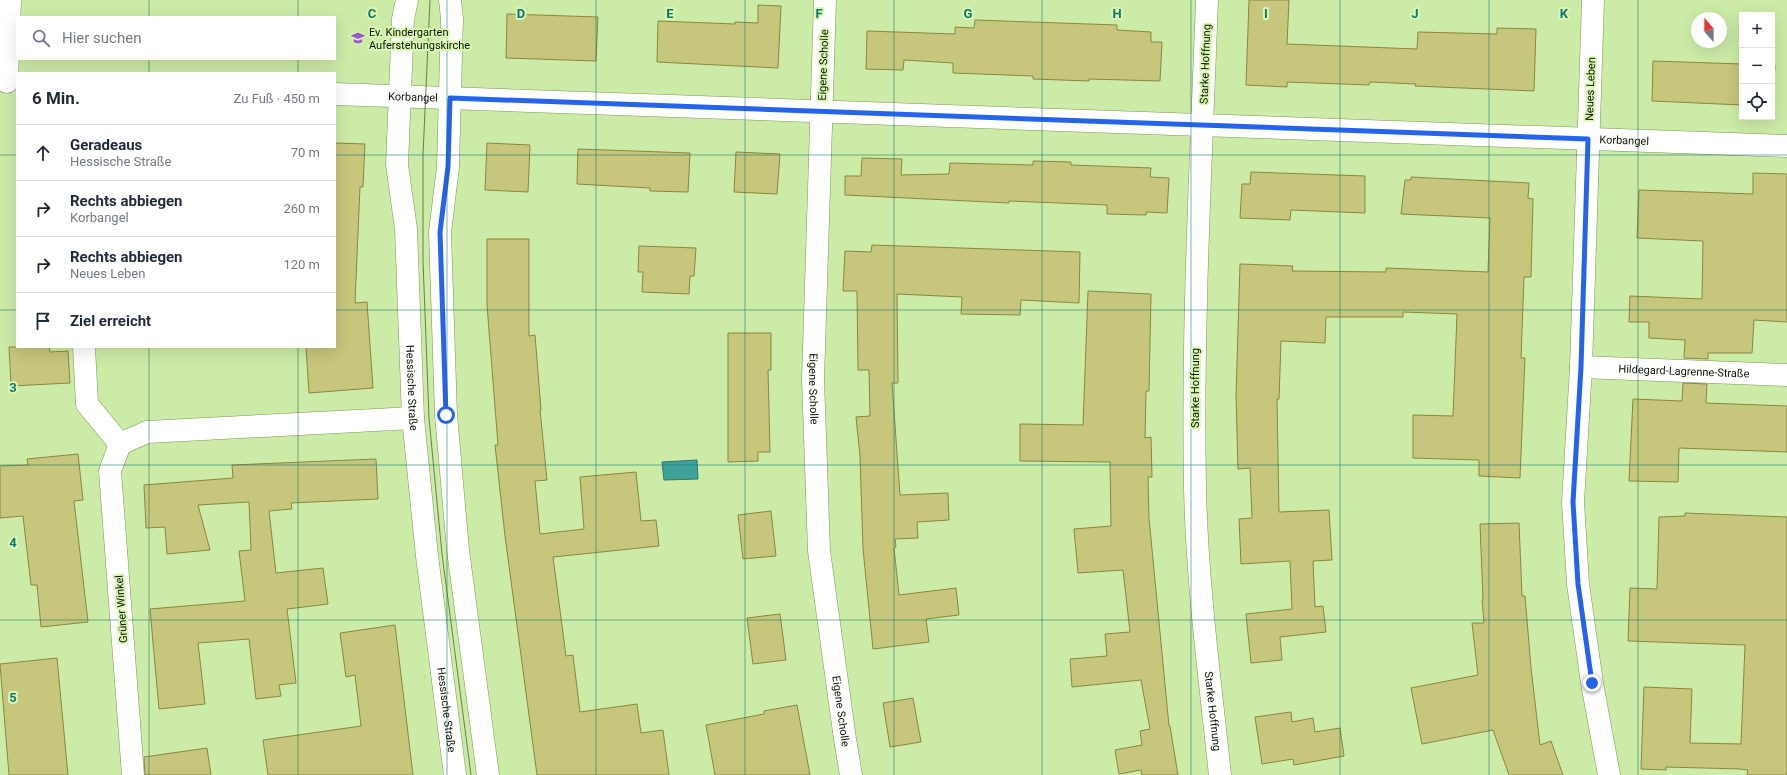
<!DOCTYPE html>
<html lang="de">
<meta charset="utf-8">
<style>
body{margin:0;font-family:Roboto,sans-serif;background:#f2f2f3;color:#1f2937}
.controls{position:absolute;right:12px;top:12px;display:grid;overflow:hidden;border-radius:0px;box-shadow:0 4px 16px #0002}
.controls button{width:36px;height:36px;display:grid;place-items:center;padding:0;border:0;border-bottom:1px solid #e0e1e3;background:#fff;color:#1f2937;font:20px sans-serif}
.compass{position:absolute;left:1691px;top:12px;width:36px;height:36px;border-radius:50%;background:#fff;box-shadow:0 4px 16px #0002;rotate:339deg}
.stop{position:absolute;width:12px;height:12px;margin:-9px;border:3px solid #2563eb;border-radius:50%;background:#fff}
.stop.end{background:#2563eb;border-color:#fff;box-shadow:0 1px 4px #0008}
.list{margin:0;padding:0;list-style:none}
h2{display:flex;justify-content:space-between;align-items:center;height:52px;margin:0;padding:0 16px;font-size:17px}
h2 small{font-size:13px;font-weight:400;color:#747a83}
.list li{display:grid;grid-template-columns:26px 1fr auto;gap:12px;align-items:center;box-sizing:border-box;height:56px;padding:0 16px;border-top:1px solid #e0e1e3}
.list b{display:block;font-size:15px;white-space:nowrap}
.list p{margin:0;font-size:13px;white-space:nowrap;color:#747a83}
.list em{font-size:13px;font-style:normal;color:#747a83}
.icon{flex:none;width:22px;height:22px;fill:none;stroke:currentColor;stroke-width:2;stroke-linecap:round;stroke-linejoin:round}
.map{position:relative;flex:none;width:1787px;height:775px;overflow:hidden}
.search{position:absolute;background:#fff;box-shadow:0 4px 16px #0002;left:16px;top:16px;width:320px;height:44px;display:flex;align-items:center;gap:10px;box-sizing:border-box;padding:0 14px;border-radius:0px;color:#747a83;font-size:15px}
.panel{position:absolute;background:#fff;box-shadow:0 4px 16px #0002;left:16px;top:72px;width:320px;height:276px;border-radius:0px}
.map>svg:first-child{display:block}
.water{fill:#3da29a;stroke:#2e776c}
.building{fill:#c6c67c;stroke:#89873f}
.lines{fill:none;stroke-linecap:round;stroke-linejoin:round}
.minor-casing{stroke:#7b9756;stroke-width:23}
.minor{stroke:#fff;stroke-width:22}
.tram{stroke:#697d51;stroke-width:1}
.route{stroke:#2563eb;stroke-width:5}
.grid{fill:none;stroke:#0f766e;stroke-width:1;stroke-opacity:0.55}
.labels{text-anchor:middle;stroke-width:4;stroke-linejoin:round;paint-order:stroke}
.poi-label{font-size:11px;fill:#0a1300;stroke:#d9f8b3;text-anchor:start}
.street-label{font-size:11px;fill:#0a1300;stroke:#d9f8b3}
.grid-label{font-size:13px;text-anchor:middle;font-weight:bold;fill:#0f766e;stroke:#d9f8b3;stroke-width:4;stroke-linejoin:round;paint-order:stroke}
</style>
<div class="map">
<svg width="1787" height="775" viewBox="0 0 1787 775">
<rect width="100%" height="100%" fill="#cceba6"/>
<path class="water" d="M 697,460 L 698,479 L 664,480 L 662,462 Z"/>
<path class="building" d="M 1249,0 L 1289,0 L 1287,44 L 1417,49 L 1418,32 L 1497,34 L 1497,28 L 1536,29 L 1534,91 L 1415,86 L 1416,84 L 1370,82 L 1369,85 L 1287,82 L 1287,87 L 1246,85 Z
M 758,5 L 781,6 L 778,68 L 657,62 L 658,21 L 735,24 L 735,22 L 758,23 Z
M 507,14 L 598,17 L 596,61 L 506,58 Z
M 975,20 L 1117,25 L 1117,30 L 1151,32 L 1151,42 L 1162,42 L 1160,81 L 1089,79 L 1089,81 L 1033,79 L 1033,76 L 953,73 L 953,63 L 904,60 L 903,70 L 866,69 L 867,31 L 955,34 L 955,27 L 974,28 Z
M 1653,61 L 1742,64 L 1742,105 L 1652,101 Z
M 1772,65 L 1775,65 L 1773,95 L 1772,95 Z
M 335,143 L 365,144 L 363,187 L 360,187 L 355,303 L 367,302 L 373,388 L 309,393 L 306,347 L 335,347 Z
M 487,143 L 530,145 L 528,192 L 485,190 Z
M 578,149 L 690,153 L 688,192 L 650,191 L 650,188 L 577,184 Z
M 736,152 L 780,154 L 777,194 L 734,192 Z
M 862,158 L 902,159 L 901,175 L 949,174 L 950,163 L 1033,165 L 1033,161 L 1071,162 L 1071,165 L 1151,168 L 1150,177 L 1169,178 L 1167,213 L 1146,212 L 1146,215 L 1107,214 L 1107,205 L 1009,201 L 1009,203 L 845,195 L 845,176 L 861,176 Z
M 1251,172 L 1365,176 L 1365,213 L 1291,210 L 1290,220 L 1240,218 L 1242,184 L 1250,184 Z
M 1753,173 L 1787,174 L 1787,322 L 1754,320 L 1752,353 L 1708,353 L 1708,359 L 1684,358 L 1685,340 L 1649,338 L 1649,322 L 1629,322 L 1630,296 L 1702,299 L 1703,241 L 1637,238 L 1639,190 L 1753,194 Z
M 1411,177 L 1529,183 L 1528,198 L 1533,199 L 1531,277 L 1524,277 L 1521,358 L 1525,358 L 1520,478 L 1479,476 L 1479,460 L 1413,458 L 1413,415 L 1453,416 L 1457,314 L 1403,312 L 1403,317 L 1326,317 L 1325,343 L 1281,341 L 1279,399 L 1277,399 L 1279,512 L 1329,510 L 1332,560 L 1313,561 L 1315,607 L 1323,606 L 1326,632 L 1280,637 L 1282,660 L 1251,663 L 1246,614 L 1292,609 L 1290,561 L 1241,564 L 1239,519 L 1252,518 L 1250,468 L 1238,469 L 1236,395 L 1240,264 L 1293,266 L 1292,271 L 1386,272 L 1386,268 L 1488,272 L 1490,218 L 1401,214 L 1405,180 L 1411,180 Z
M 487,239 L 529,239 L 529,336 L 535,335 L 541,410 L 540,410 L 547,480 L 535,481 L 540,534 L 584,529 L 580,477 L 636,472 L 641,521 L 656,520 L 659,546 L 553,557 L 566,656 L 573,655 L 580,712 L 637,704 L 641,733 L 663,730 L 669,775 L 537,775 L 505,536 L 495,445 L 498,445 L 487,305 Z
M 872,245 L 1080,252 L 1079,303 L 1021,300 L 1020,315 L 961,314 L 962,297 L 897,294 L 898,383 L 892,383 L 900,495 L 948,493 L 949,520 L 917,522 L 918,538 L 895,539 L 896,547 L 894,548 L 899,595 L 956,588 L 959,615 L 926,619 L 929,642 L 873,649 L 863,549 L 860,456 L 856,417 L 870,416 L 869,370 L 858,370 L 857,291 L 843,291 L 845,251 L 871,252 Z
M 639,246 L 696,248 L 694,276 L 690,276 L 689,294 L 642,292 L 643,272 L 638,272 Z
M 1088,291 L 1151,294 L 1149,391 L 1146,391 L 1145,438 L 1151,437 L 1152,477 L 1148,477 L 1149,518 L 1169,726 L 1170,726 L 1178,775 L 1142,775 L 1141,770 L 1119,774 L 1115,750 L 1142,745 L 1140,731 L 1150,729 L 1141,680 L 1072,687 L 1070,659 L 1107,656 L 1105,634 L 1130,632 L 1123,570 L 1078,573 L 1074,529 L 1111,526 L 1110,462 L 1020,461 L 1020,424 L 1083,425 Z
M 728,333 L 771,333 L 771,370 L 768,370 L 770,452 L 758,452 L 758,461 L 728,462 Z
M 9,347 L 49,347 L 50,352 L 68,351 L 70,383 L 11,386 Z
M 1683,383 L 1707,384 L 1706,403 L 1787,406 L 1787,452 L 1679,448 L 1678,482 L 1629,481 L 1633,399 L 1682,401 Z
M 78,454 L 83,500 L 74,501 L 88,622 L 41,627 L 37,585 L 31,585 L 23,516 L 0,518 L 0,466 L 28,465 L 27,459 Z
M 376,459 L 378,499 L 291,503 L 292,509 L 269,511 L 276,573 L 323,568 L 328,604 L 287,609 L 296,683 L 279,685 L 281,696 L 256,699 L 249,639 L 198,643 L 205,704 L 159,709 L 150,609 L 245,601 L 239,551 L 251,550 L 249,502 L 198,505 L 210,550 L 167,554 L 165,527 L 146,528 L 144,485 L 233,478 L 232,465 Z
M 771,511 L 776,556 L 743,559 L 738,515 Z
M 1685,513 L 1787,517 L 1787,775 L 1747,775 L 1748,770 L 1740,769 L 1666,767 L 1666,770 L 1641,769 L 1644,687 L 1692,689 L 1690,743 L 1741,744 L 1745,645 L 1628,641 L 1630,588 L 1657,589 L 1659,517 L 1685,516 Z
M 1519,523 L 1522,596 L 1525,596 L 1531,668 L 1540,745 L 1551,741 L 1563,775 L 1509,775 L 1493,730 L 1422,744 L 1411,688 L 1478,675 L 1472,623 L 1484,623 L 1482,600 L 1483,600 L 1480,524 Z
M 780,614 L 786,660 L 753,664 L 747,618 Z
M 395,625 L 413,775 L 268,775 L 263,740 L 361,726 L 355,675 L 346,677 L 340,633 Z
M 57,658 L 68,775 L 9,775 L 0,664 Z
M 913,698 L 921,742 L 890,747 L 883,703 Z
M 797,705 L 810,775 L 715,775 L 706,725 L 764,714 L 764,711 Z
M 1291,712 L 1292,722 L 1313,718 L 1315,732 L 1340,728 L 1344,756 L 1294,765 L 1293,759 L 1262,764 L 1255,717 Z
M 207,748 L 211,775 L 145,775 L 144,757 Z"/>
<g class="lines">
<g class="minor-casing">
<g id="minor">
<path id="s1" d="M 407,0 L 403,19 L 397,165 L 406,229 L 413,418 L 427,556 L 455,775"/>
<path d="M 450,0 L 452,18 L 448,167 L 440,232 L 446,415 L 458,550 L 488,775"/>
<path id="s2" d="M 825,0 L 813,379 L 819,551 L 845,739 L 851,775"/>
<path id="s3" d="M 1207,0 C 1201,162 1192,325 1195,487 C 1197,584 1210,680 1220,775"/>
<path d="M 1593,0 L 1581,367 L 1573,502 L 1578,584 L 1592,683 L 1609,775"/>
<path d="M 7,82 L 10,0"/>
<path id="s4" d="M 335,94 L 1787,146"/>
<path d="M 84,347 L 87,404 L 120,444"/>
<path id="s5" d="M 1581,367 L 1787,375"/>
<path d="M 133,775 L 110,471 L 120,444 L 147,432 L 413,418"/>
</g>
</g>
<use href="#minor" class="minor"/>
<path class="tram" d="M 430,0 L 423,155 L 423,261 L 429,418 L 442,554 L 471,775"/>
</g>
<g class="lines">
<path class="route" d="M 446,415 L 440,232 L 448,167 L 450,98 L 1588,139 L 1581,367 L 1573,502 L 1578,584 L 1592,683"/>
</g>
<path class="grid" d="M 149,0 L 149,17M 298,0 L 298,17M 447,0 L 447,775M 596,0 L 596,775M 745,0 L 745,775M 894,0 L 894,775M 1042,0 L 1042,775M 1191,0 L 1191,775M 1340,0 L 1340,775M 1489,0 L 1489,775M 1638,0 L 1638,775M 149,59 L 149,73M 298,59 L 298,73M 0,155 L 17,155M 335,155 L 1787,155M 0,310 L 17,310M 335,310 L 1787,310M 149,347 L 149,775M 298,347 L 298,775M 0,465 L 1787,465M 0,620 L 1787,620"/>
<defs>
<g id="school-bare" transform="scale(1.08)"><path d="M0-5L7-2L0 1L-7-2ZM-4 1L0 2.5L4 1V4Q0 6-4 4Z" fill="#9a58cd" stroke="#d9f8b3" stroke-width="2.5" paint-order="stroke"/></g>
</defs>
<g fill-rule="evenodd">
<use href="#school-bare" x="358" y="38"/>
</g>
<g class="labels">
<g class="poi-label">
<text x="369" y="36">Ev. Kindergarten<tspan x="369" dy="13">Auferstehungskirche</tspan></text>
</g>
<g class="street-label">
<text transform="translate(1205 64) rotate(-88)" y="4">Starke Hoffnung</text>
<text transform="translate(823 65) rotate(-88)" y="4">Eigene Scholle</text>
<text transform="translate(1590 89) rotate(-88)" y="4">Neues Leben</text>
<text dy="4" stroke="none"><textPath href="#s4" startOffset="78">Korbangel</textPath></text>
<text dy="4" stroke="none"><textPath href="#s4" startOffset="1290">Korbangel</textPath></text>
<text dy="4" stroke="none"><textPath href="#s5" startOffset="103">Hildegard-Lagrenne-Straße</textPath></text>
<text dy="4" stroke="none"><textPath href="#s1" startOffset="389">Hessische Straße</textPath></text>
<text transform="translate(1195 388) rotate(-90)" y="4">Starke Hoffnung</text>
<text dy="4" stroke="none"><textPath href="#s2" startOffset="389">Eigene Scholle</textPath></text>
<text transform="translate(121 609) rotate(-94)" y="4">Grüner Winkel</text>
<text dy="4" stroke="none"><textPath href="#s1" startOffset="713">Hessische Straße</textPath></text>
<text dy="4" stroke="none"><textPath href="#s2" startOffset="713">Eigene Scholle</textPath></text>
<text dy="4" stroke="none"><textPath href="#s3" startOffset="712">Starke Hoffnung</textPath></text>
</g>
</g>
<g class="grid-label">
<text x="372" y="18">C</text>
<text x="521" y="18">D</text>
<text x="670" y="18">E</text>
<text x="819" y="18">F</text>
<text x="968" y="18">G</text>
<text x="1117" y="18">H</text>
<text x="1266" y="18">I</text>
<text x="1415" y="18">J</text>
<text x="1564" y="18">K</text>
<text x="13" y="392">3</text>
<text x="13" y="547">4</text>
<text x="13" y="702">5</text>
</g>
</svg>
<div class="controls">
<button>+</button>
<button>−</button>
<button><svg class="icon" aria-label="locate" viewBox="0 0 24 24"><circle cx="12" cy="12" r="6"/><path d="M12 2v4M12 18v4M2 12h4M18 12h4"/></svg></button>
</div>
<svg class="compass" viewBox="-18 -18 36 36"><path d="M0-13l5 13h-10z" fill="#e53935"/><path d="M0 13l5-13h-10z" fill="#747a83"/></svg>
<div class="stop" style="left:446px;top:415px"></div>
<div class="stop end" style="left:1592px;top:683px"></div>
<div class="search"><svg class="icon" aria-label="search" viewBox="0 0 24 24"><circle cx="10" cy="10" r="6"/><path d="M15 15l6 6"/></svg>Hier suchen</div>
<section class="panel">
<h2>6 Min.<small>Zu Fuß · 450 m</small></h2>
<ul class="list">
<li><svg class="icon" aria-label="ahead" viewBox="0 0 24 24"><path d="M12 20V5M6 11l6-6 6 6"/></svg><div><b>Geradeaus</b><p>Hessische Straße</p></div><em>70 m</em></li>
<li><svg class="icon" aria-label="right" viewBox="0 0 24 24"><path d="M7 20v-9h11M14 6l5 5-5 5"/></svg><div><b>Rechts abbiegen</b><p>Korbangel</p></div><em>260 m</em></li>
<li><svg class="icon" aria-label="right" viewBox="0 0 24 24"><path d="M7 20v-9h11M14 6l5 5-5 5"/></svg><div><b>Rechts abbiegen</b><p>Neues Leben</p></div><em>120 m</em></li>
<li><svg class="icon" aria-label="arrive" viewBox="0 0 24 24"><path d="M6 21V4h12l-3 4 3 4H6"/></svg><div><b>Ziel erreicht</b></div></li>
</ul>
</section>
</div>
